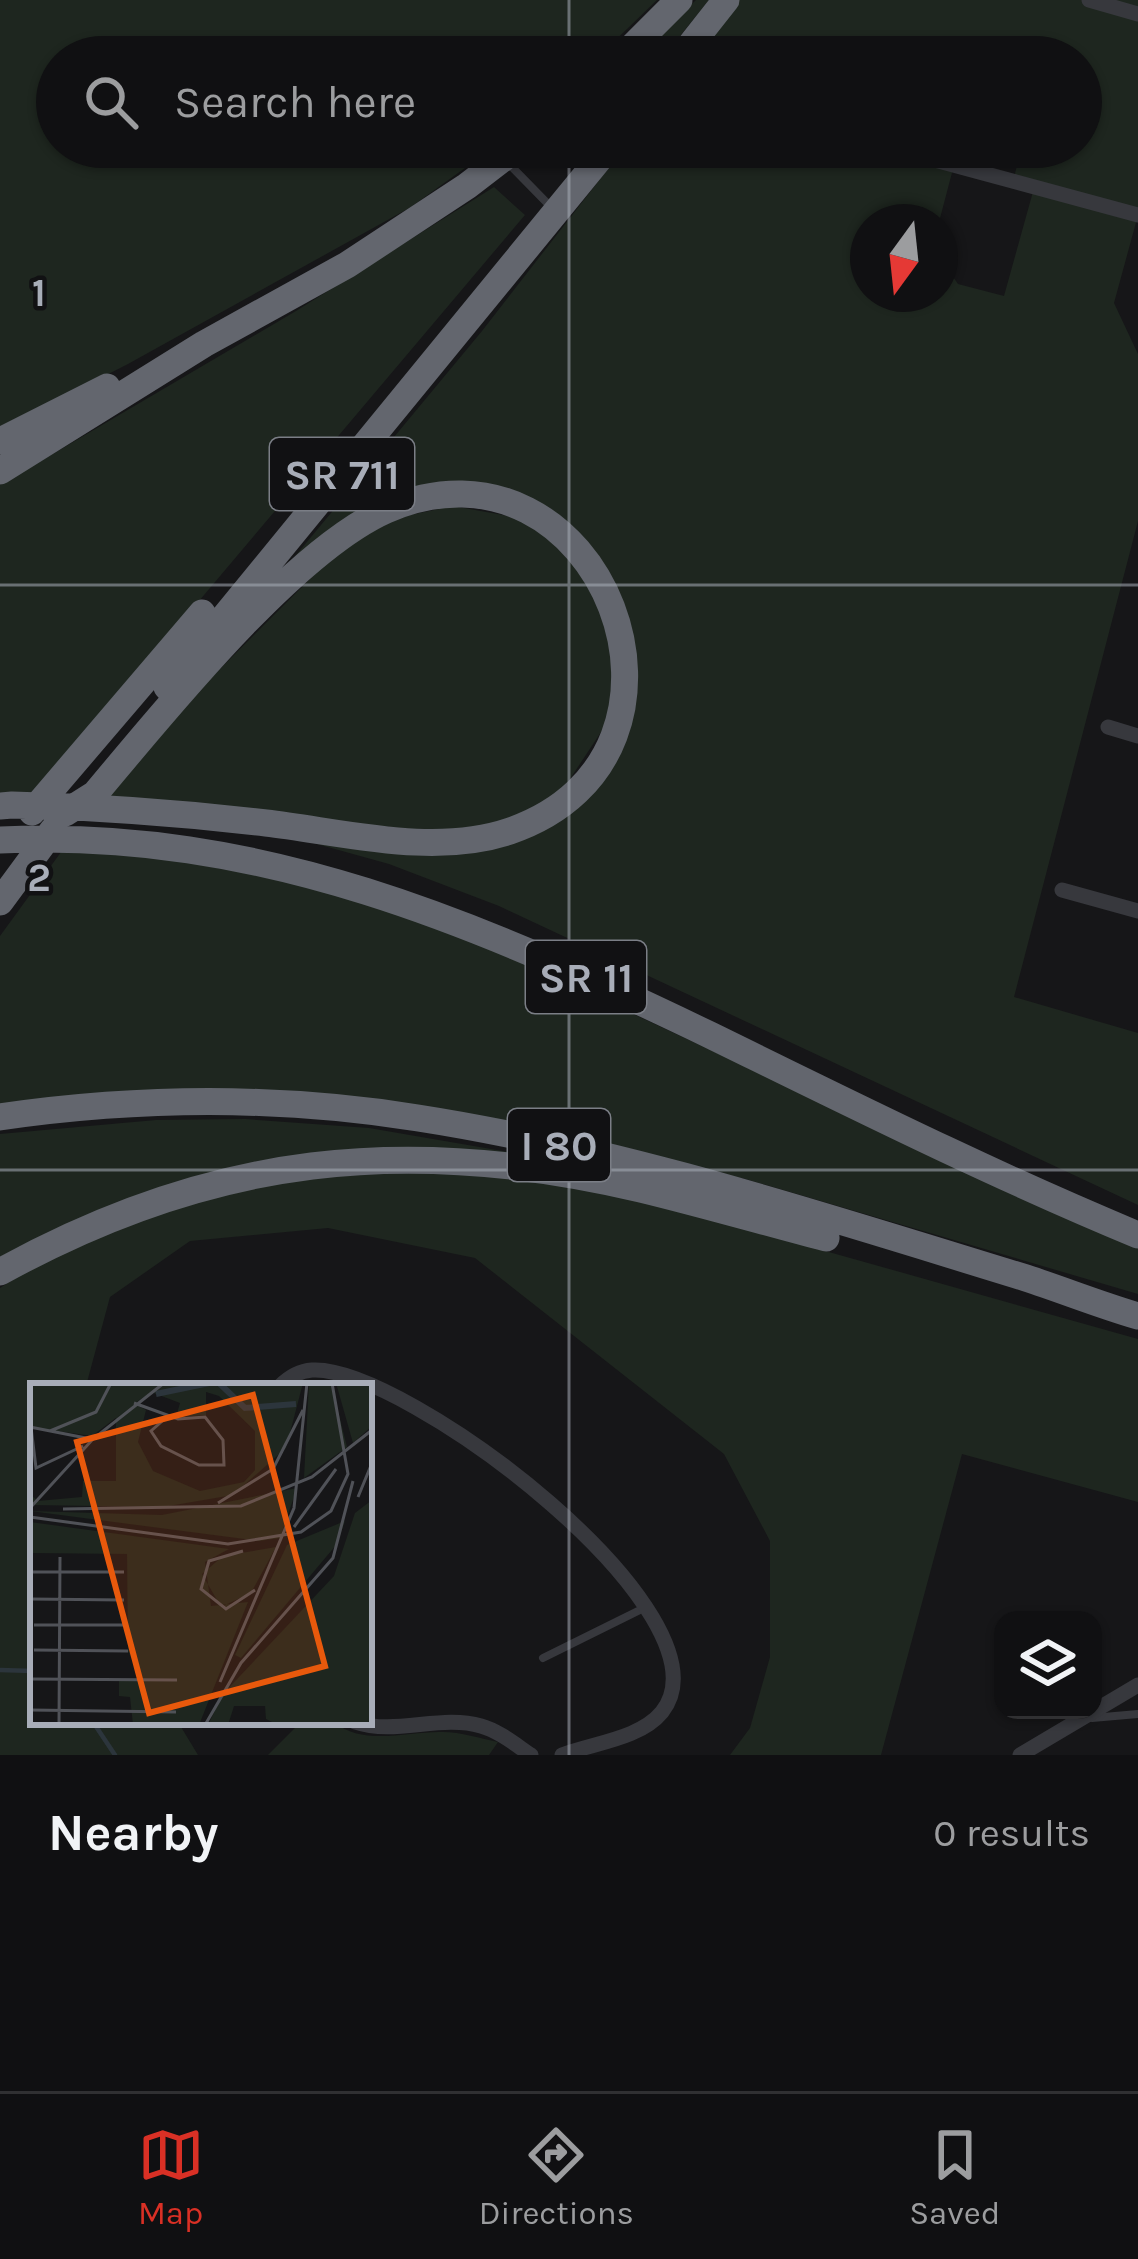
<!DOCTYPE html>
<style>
body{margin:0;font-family:Karla,sans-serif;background:#19191b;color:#f1f3f6}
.controls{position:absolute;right:36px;bottom:36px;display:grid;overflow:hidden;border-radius:24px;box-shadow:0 3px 9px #0004}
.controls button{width:108px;height:108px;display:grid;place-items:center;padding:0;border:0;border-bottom:3px solid #303032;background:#101012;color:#f1f3f6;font:60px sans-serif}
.compass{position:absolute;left:850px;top:204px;width:108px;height:108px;border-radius:50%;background:#101012;box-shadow:0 3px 9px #0004;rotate:195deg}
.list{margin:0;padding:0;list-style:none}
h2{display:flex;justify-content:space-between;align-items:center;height:156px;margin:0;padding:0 48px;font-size:51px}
h2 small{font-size:39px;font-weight:400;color:#9c9d9f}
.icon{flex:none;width:66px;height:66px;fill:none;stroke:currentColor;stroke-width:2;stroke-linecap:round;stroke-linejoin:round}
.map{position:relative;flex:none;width:1138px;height:1755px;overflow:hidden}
.search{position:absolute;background:#101012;box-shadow:0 3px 9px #0004;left:36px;right:36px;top:36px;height:132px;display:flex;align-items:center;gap:30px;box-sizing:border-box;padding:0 42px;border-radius:66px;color:#9c9d9f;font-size:45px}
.sheet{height:336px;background:#101012}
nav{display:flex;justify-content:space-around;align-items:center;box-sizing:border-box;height:168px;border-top:3px solid #303032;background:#101012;font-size:33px;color:#9c9d9f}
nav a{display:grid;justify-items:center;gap:6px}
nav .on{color:#d93025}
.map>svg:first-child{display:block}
.green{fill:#1e261f}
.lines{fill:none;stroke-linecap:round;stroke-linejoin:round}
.stream{stroke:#2c353c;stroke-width:4.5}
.lane{stroke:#37383d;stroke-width:8}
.street{stroke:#37383d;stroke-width:15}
.highway{stroke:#63666e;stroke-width:27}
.grid{fill:none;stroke:#a8adb8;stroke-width:3;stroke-opacity:0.55}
.labels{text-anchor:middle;stroke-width:9;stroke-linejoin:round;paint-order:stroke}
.shield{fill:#111113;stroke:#7b7e86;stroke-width:3}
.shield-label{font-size:42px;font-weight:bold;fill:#a8adb8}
.inset-river{fill:none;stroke:#2c353c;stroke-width:6}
.inset-road{fill:none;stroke:#505258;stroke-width:3}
.view{fill:#e8590c;fill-opacity:0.15;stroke:#e8590c;stroke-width:6}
.inset-edge{fill:none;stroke:#a8adb8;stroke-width:6}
.grid-label{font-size:39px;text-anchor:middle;font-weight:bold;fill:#a8adb8;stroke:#111113;stroke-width:9;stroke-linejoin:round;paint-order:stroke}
</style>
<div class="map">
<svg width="1138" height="1755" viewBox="0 0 1138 1755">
<rect width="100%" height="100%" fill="#161618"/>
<path class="green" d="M 0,0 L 657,0 L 598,57 L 57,57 L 57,147 L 494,147 L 411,207 L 128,364 L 0,429 Z
M 696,0 L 709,0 L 663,57 L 639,57 Z
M 739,0 L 1138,0 L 1138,215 L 1114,303 L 1138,354 L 1138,521 L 1014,997 L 1138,1033 L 1138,1205 L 499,906 L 389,864 L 288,836 L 523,837 C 583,807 587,784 615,727 C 621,714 632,698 634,684 C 642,641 623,586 594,554 C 580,539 476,500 450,489 L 282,572 L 482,331 L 625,147 L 938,147 L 935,159 L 954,165 L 939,222 L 868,222 L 868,294 L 940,294 L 940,258 L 958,284 L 1004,296 L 1034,188 L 1013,181 L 1022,147 L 1081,147 L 1081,57 L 695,57 Z
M 494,187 L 525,215 L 35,795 L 0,796 L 0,485 L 296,311 Z
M 453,506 L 514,517 L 564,547 L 605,607 L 617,682 L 607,723 L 562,791 L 523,816 L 479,830 L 437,832 L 107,797 L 200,689 L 331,558 L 391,519 Z
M 64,848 L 131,852 L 303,884 L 469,938 L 1138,1248 L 1138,1294 L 742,1178 L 726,1179 L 401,1103 L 0,1106 L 0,936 Z
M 245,1119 L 369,1128 L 556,1160 L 308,1157 L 0,1265 L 0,1134 L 156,1120 Z
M 380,1171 L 491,1174 L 623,1194 L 1138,1339 L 1138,1502 L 962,1454 L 881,1755 L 730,1755 L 750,1728 L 770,1657 L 770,1541 L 724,1454 L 475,1258 L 328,1228 L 190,1241 L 110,1297 L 86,1386 L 33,1386 L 33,1722 L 178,1722 L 198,1755 L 0,1755 L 0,1288 L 43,1260 L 116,1224 L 279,1178 Z
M 301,1722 L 334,1722 C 362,1746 406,1732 439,1732 C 458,1731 479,1738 498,1742 L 489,1755 L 268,1755 Z"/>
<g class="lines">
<path class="stream" d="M 0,1670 L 33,1671
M 93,1722 L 115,1755"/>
<path class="lane" d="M 507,162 L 551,207
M 543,1658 L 644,1608
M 1092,1718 L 1138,1714"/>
<path class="street" d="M 1089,0 L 1138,14
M 920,156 L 1138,215
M 1108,727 L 1138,736
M 1062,890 L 1138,911
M 280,1386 C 289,1377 299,1371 312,1370 C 403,1364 738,1616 662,1712 C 640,1739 593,1743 562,1755
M 355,1722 C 396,1736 440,1714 481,1726 C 499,1731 516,1745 531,1755
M 1020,1755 L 1138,1685"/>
<path class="highway" d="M 622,57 L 679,0
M 681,57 L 726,0
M 0,441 L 107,387
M 0,471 L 204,344 L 347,265 L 467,186 L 518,147
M 167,687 L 609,147
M 0,806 L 12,805 C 97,807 182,813 266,823 C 343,832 434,857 510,831 C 731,755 601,417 386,510 C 292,552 163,713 95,794 L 65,813
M 32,812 L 202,613
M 0,840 C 261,828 479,924 710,1035 C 851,1104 993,1175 1138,1235
M 0,902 L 53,830
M 0,1117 C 138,1097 280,1096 418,1118 C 624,1150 826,1217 1026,1278 C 1063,1290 1100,1305 1138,1316
M 0,1272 C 211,1155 407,1134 641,1189 C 703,1204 765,1222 826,1238"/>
</g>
<path class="grid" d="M 569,0 L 569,57M 569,147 L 569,1755M 0,585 L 1138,585M 0,1170 L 1138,1170"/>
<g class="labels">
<g class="shield">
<rect x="270" y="438" width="144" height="72" rx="9"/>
<rect x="526" y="941" width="120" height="72" rx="9"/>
<rect x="508" y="1109" width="102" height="72" rx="9"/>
</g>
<g class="shield-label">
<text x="342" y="489">SR 711</text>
<text x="586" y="992">SR 11</text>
<text x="559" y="1160">I 80</text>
</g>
</g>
<g transform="translate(30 1383)">
<rect width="342" height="342" fill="#161618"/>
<path d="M 0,0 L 273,0 L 256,65 L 203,112 L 133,124 L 0,122 L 0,111 L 8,118 L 52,114 L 53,98 L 86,98 L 86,35 L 99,25 L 62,53 L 0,44 ZM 121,9 L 150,20 L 146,34 L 176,32 L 176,9 L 189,13 L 225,48 L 225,87 L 214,99 L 170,108 L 123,88 L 108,59 L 116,27 L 104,21 ZM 279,0 L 301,0 L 317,64 L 274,95 ZM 306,0 L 342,0 L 342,43 L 323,60 ZM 267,105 L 250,155 L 229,158 L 0,128 L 132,132 ZM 342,117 L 342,342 L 248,342 L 236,336 L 235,323 L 204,323 L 198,342 L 178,342 L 193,311 L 304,193 L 325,130 ZM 315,138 L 307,161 L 211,275 L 205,272 L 257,162 ZM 0,139 L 199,166 L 175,179 L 181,223 L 218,219 L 169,342 L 103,342 L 100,314 L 89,313 L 89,297 L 111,296 L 98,268 L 97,171 L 0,170 ZM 246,164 L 221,210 L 191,224 L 172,191 L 193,173 Z" fill="#1e261f" fill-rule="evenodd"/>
<path class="inset-river" d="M 189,0 L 215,25 L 266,21M 126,11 L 179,0"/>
<path class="inset-road" d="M 104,20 L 148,36 L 175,34 L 193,57 L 194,82 L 169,82 L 131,63 L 121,48 L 138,33M 0,44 L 61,56M 1,44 L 6,85 L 53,63M 20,48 L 66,29 L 81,0M 328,114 L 342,80M 188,120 L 243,86 L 273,27M 0,125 L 63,56 L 134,0M 33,126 L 211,123 L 282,94 L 342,47M 0,134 L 198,161 L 271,149 L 301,128 L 318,91 L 302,0M 264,144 L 306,86M 213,168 L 179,178 L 171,206 L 196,226 L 225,207M 0,189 L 94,189M 0,216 L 94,217M 4,242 L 93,242M 4,267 L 98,268M 0,296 L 147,297M 190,299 L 264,125 L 277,0M 0,327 L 146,329M 29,342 L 30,174M 175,342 L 211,280 L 303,175 L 323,98"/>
<path class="view" d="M 223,12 L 295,283 L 119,330 L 47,59 Z"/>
<rect width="342" height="342" class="inset-edge"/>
</g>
<g class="grid-label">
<text x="39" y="306">1</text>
<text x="39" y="891">2</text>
</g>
</svg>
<div class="controls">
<button><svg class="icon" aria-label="layers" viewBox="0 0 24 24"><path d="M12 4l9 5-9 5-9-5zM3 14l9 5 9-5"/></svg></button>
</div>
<svg class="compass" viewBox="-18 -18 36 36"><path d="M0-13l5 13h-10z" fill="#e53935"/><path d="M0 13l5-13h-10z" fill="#9c9d9f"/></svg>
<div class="search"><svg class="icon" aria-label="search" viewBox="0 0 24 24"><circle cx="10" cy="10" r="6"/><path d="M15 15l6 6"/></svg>Search here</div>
</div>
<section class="sheet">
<h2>Nearby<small>0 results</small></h2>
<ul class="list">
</ul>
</section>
<nav>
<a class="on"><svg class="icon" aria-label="map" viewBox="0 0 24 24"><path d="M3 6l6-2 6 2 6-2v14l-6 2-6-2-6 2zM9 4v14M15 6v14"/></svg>Map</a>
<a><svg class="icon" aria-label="directions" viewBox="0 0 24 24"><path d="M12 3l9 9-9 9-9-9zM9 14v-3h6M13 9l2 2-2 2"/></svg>Directions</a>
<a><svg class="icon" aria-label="saved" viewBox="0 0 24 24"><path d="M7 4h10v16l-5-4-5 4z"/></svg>Saved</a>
</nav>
